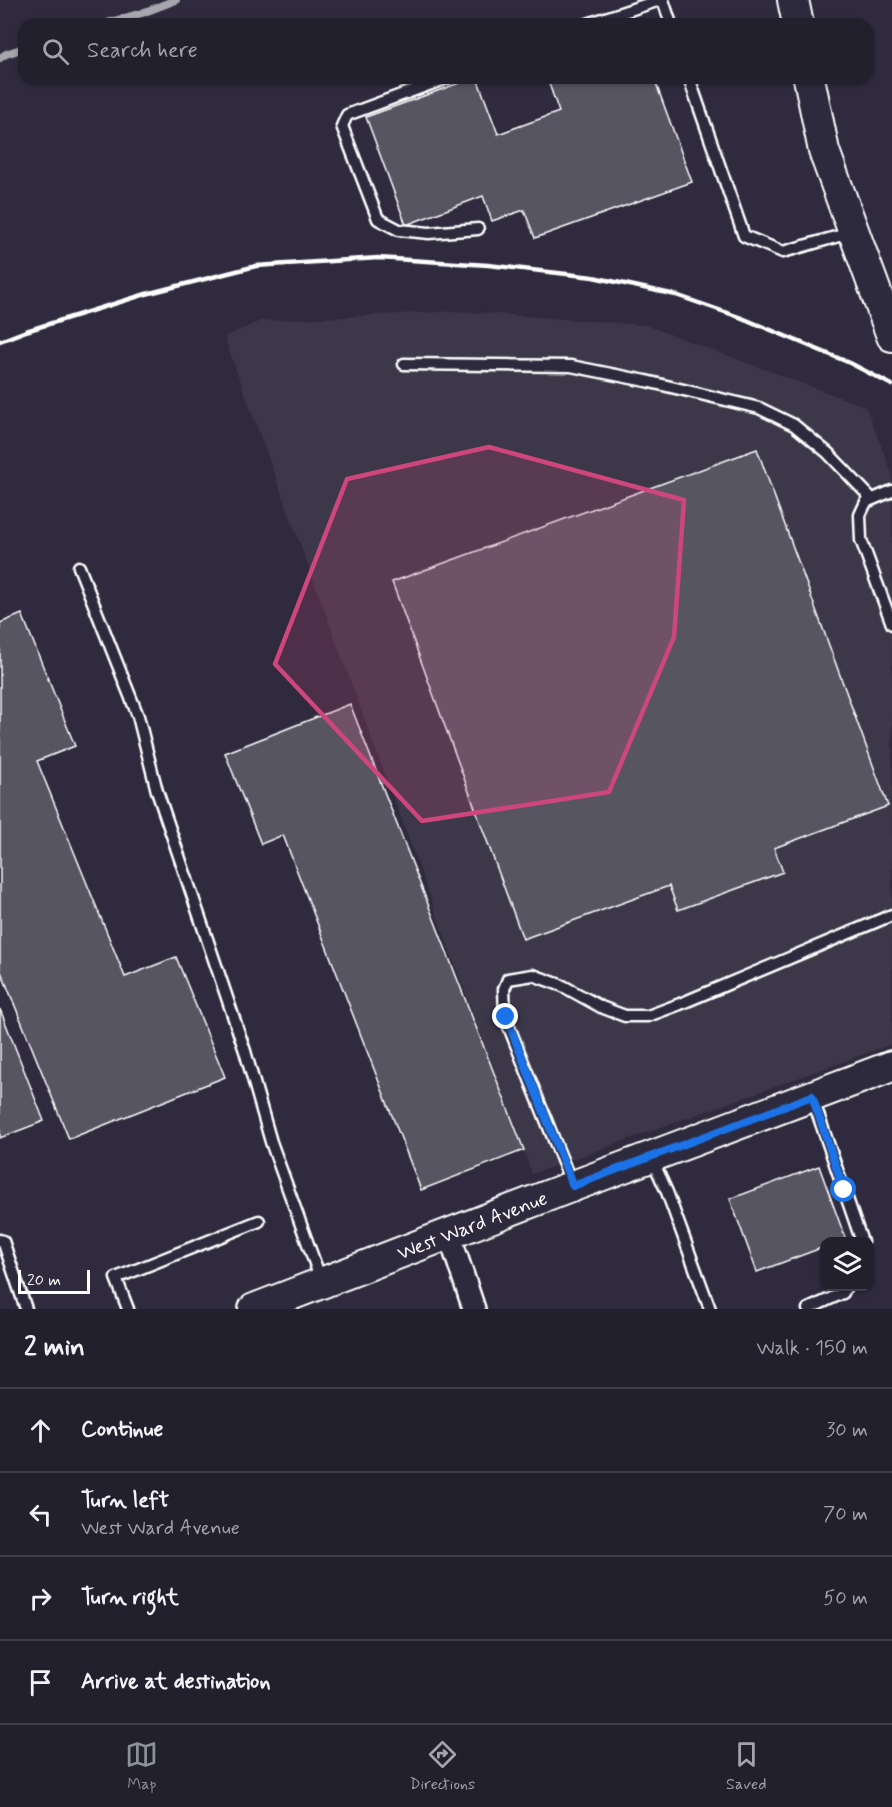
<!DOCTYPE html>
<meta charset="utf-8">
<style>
body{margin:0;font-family:Mynerve,sans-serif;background:#2f2d3a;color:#f1f3f6}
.controls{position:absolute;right:18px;bottom:18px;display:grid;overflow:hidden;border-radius:12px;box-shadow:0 2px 4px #0004}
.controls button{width:54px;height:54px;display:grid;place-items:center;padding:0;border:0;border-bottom:2px solid #403e4a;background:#23202e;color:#f1f3f6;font:30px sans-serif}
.scale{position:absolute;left:18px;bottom:15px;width:72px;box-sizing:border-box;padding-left:6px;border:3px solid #fff;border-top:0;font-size:16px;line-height:21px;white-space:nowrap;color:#fff;-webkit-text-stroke:4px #2f2a3d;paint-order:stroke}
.stop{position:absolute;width:18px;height:18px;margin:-14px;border:4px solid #1a73e8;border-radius:50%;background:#fff}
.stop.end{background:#1a73e8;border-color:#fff;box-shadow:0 2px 6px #0008}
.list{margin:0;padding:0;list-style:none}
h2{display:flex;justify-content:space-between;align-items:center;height:78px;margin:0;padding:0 24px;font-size:26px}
h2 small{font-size:20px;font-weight:400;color:#a3a3aa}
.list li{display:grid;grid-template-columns:39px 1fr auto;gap:18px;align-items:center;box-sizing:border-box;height:84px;padding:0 24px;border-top:2px solid #403e4a}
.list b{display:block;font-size:22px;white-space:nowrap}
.list p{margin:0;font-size:20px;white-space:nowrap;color:#a3a3aa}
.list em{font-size:20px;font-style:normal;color:#a3a3aa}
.icon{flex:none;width:33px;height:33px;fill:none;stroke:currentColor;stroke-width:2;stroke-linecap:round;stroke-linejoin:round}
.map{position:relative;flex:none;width:892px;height:1309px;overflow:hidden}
.search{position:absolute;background:#23202e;box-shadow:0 2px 4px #0004;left:18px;right:18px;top:18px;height:66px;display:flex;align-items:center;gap:15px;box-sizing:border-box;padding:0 21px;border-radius:18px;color:#a3a3aa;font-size:22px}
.sheet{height:414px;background:#23202e}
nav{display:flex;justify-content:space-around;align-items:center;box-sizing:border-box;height:84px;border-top:2px solid #403e4a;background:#23202e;font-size:16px;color:#a3a3aa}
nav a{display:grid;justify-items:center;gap:3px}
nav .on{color:#8c9099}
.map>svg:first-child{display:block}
.built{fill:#3c3749}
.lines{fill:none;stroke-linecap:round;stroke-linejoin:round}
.stream{stroke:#a7a6ad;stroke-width:8}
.building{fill:#595564;stroke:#fff;stroke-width:1.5}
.lane-casing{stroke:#fff;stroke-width:15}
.street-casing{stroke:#fff;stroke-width:26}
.secondary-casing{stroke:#fff;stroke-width:34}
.lane{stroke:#2f2a3d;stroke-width:10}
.street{stroke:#2f2a3d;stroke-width:21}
.secondary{stroke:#2f2a3d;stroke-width:30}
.rail{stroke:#fff;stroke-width:4.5}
.route{stroke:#1a73e8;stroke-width:8}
.marked{fill:#ce467c;fill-opacity:0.2;stroke:#ce467c;stroke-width:4.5;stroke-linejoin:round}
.labels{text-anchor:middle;stroke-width:6;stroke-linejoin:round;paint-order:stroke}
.street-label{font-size:20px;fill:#fff;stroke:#2f2a3d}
</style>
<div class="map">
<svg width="892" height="1309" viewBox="0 0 892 1309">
<rect width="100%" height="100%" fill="#2f2a3d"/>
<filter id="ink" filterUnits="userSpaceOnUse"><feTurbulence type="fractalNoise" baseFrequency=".0167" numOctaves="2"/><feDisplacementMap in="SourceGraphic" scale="12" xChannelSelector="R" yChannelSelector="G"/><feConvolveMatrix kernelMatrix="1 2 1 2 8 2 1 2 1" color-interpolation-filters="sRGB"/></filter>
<g filter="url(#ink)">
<path class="built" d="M 458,311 L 645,325 L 866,407 L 892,474 L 892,1044 L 532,1174 L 224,337 L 260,321 Z"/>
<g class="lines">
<path class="stream" d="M 103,24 L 142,13 L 176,0
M 0,58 L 6,54 L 24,48"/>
</g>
<path class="building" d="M 473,78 L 477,78 L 498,134 L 559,112 L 547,78 L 654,78 L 692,182 L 535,238 L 524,210 L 492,221 L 483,196 L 406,225 L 366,117 Z
M 757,449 L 888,806 L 774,848 L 783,872 L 678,910 L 669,886 L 523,939 L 392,582 Z
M 22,614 L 75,746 L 37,761 L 125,977 L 176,957 L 225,1077 L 69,1139 L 0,969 L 0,623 Z
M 350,704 L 524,1150 L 421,1190 L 283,835 L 261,844 L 225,753 Z
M 0,1009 L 44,1121 L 0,1138 Z
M 819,1166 L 846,1240 L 841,1242 L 824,1242 L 824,1247 L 757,1272 L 730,1199 Z"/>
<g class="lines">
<g class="lane-casing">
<path id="lane" d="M 663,0 L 671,24
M 587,24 L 660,0
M 447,78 L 347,115 L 342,126 L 378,219 L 399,230 L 429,233 L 478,229
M 689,78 L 744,236 L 783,252 L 853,232
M 404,364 L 571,366 L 646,381 L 759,408 L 794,425 L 828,453 L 872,499
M 892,491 L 866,502 L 860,515 L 861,540 L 892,624
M 79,567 L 138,716 L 157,791 L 245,1051 L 271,1142 L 321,1280
M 812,1097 L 862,1242
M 651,1157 L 667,1192 L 710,1309
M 572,1185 L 505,1017 L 504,989 L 508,979 L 533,975 L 563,986 L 601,1007 L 625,1016 L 648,1016 L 680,1004 L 892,915
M 0,1240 L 3,1241 L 26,1309
M 128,1309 L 116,1278 L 259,1221
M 808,1309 L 843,1293 L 846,1286"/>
</g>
<g class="street-casing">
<path id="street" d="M 449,1234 L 474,1309"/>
</g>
<g class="secondary-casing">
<path id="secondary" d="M 793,0 L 798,24
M 809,78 L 824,151 L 892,336
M 254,1309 L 560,1191 L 892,1066"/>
</g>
<use href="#lane" class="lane"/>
<use href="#street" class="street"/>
<use href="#secondary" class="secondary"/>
<path class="rail" d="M 0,341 L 26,331 L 146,294 L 256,266 L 378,258 L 488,265 L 593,277 L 676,295 L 742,318 L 850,363 L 892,385"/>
</g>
</g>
<g class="lines" filter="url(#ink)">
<path class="route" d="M 506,1017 L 573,1186 L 812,1096 L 844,1190"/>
</g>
<path class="marked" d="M 489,447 L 684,500 L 674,637 L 609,792 L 422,821 L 275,664 L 347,479 Z"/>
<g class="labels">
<g class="street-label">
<text transform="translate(472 1225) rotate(-21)" y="7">West Ward Avenue</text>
</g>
</g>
</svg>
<div class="controls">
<button><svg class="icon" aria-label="layers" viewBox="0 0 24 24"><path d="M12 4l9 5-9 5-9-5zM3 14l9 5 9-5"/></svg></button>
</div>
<div class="scale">20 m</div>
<div class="stop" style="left:844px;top:1190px"></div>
<div class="stop end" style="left:506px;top:1017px"></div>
<div class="search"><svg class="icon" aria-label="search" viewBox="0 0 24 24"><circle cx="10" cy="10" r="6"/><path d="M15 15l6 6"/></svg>Search here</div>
</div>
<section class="sheet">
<h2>2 min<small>Walk · 150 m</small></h2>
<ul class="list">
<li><svg class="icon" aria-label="ahead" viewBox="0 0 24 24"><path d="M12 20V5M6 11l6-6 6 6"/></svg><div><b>Continue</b></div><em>30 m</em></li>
<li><svg class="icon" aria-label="left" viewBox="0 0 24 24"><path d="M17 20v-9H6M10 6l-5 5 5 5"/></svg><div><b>Turn left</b><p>West Ward Avenue</p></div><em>70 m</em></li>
<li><svg class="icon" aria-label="right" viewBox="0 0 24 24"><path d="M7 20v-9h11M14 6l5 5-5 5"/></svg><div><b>Turn right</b></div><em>50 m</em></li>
<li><svg class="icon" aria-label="arrive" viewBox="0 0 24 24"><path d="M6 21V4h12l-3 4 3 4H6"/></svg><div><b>Arrive at destination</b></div></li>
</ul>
</section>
<nav>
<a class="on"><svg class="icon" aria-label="map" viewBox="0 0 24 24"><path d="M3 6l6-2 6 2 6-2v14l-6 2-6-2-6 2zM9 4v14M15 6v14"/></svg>Map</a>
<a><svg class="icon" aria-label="directions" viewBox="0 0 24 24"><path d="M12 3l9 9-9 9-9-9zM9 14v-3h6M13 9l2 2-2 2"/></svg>Directions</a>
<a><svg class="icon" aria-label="saved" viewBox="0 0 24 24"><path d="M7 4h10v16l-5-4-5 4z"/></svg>Saved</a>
</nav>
